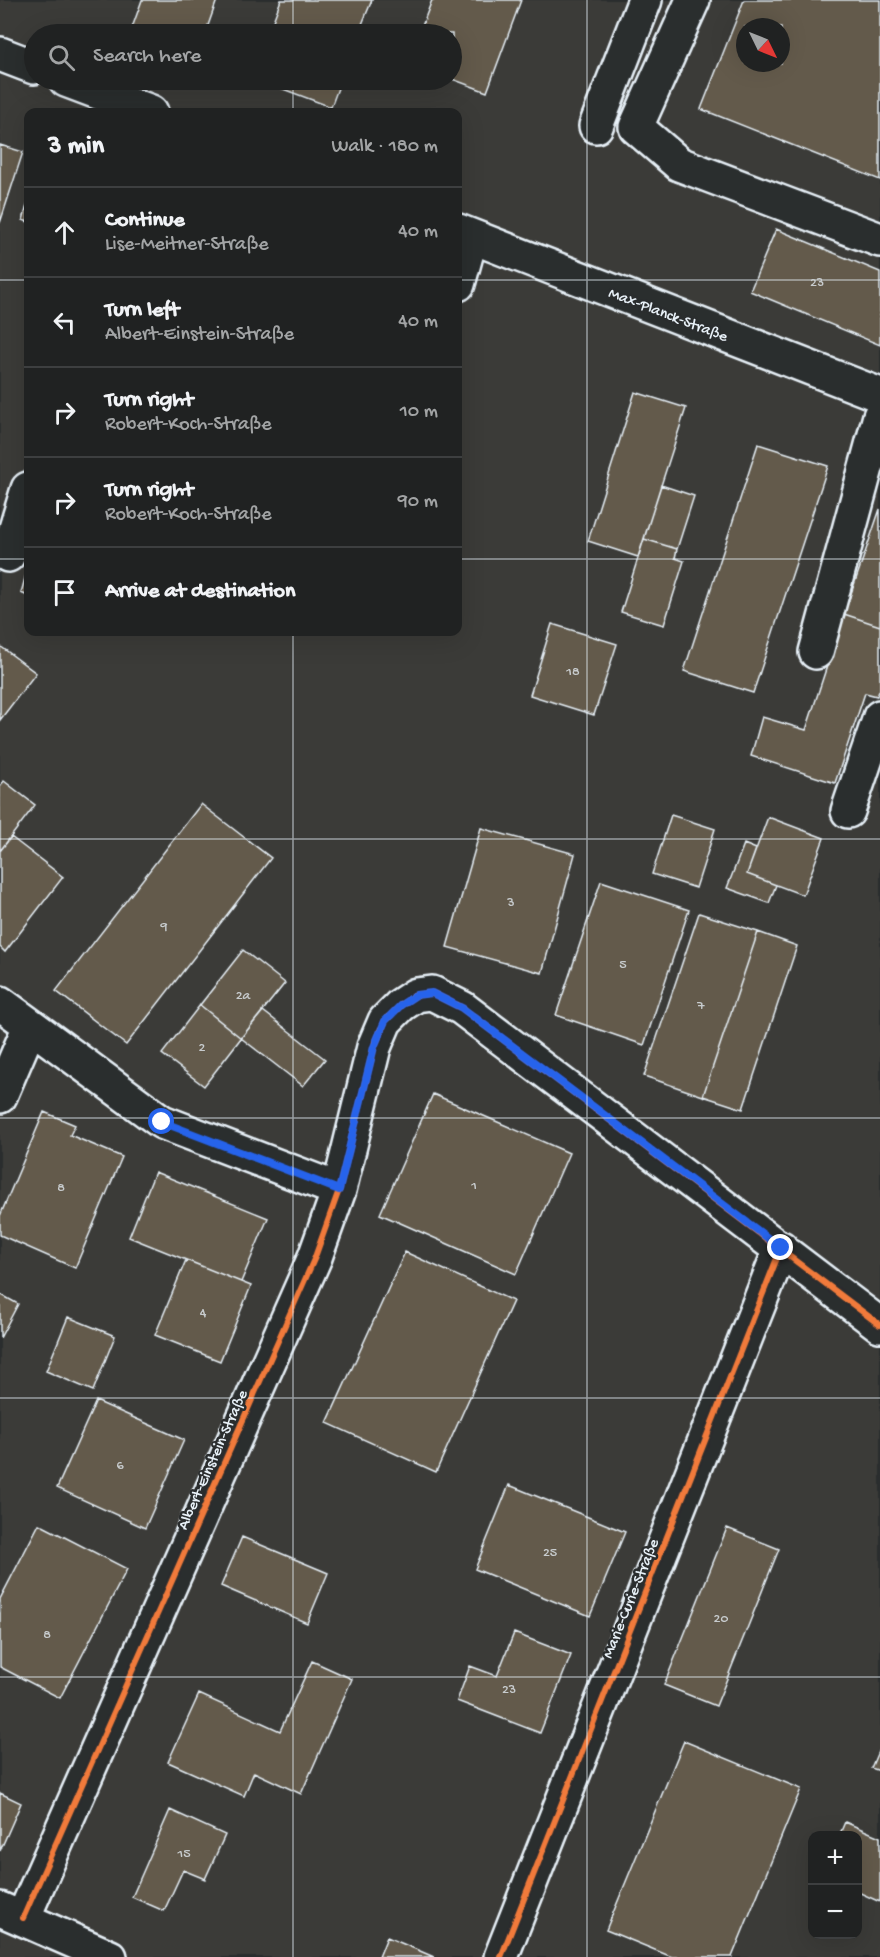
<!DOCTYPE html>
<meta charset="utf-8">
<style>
body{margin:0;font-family:"Gochi Hand",sans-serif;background:#282a2a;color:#f1f3f6}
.controls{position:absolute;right:18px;bottom:18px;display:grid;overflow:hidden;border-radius:12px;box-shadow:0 6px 24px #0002}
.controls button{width:54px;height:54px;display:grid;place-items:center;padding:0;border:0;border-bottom:2px solid #3d3f40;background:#202222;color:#f1f3f6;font:30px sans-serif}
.compass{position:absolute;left:736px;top:18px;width:54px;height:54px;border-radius:50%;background:#202222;box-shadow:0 6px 24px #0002;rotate:133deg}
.stop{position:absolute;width:18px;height:18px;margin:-14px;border:4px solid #2563eb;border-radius:50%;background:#fff}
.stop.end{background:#2563eb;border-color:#fff;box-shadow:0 2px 6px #0008}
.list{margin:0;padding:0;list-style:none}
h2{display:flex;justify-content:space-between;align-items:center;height:78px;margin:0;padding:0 24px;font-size:26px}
h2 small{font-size:20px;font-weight:400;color:#a2a4a5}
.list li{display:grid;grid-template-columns:39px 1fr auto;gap:18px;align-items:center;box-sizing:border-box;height:90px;padding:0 24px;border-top:2px solid #3d3f40}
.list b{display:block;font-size:22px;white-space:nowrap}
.list p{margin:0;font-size:20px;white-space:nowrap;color:#a2a4a5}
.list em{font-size:20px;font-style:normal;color:#a2a4a5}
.icon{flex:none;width:33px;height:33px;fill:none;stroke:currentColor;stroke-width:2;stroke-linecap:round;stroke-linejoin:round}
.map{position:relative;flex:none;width:880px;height:1957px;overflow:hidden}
.search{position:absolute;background:#202222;box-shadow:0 6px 24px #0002;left:24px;top:24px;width:438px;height:66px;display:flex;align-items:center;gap:15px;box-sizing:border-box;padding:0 21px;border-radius:33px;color:#a2a4a5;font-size:22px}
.panel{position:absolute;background:#202222;box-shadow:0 6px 24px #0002;left:24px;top:108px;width:438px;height:528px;border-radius:12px}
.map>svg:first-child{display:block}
.built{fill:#3b3a37;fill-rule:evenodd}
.building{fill:#635a4b;stroke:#e8f1f8;stroke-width:1.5;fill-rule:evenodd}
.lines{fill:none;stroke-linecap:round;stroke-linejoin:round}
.minor-casing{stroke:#e8f1f8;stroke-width:38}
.minor{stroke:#2a2d2e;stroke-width:33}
.cycleway-casing{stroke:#2a2d2e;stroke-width:10}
.cycleway{stroke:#f17a3a;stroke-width:6}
.route{stroke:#2563eb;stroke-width:8}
.grid{fill:none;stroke:#e8f1f8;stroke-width:1.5;stroke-opacity:0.55}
.labels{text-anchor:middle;stroke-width:5;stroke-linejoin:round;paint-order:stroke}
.number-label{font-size:14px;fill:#c7cbcd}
.street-label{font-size:16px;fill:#e8f1f8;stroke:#2a2d2e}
</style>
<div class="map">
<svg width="880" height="1957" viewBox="0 0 880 1957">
<rect width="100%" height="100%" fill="#2a2d2e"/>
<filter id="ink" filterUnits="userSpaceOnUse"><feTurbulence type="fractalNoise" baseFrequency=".0167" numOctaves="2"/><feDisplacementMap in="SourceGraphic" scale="12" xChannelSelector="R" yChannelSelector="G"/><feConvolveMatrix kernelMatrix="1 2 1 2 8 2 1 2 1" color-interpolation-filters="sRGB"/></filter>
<g filter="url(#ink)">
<path class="built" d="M 0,0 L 880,0 L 880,1957 L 0,1957 ZM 745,27 L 781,27 L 781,63 L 745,63 ZM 34,34 L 452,34 L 452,80 L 34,80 ZM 28,112 L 458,112 L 458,632 L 28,632 ZM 812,1836 L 858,1836 L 858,1934 L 812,1934 Z"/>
<path class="building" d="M 142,0 L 217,0 L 205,34 L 152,34 L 132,28 Z
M 281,0 L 372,0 L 358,34 L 268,34 Z
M 432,0 L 521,0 L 487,92 L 452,79 L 452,34 L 419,34 Z
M 744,0 L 880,0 L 880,180 L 701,109 ZM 745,27 L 781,27 L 781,63 L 745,63 Z
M 259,80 L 341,80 L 331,107 Z
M 0,145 L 23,152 L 0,223 Z
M 28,202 L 28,222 L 23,220 Z
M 776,229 L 880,272 L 880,345 L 750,291 Z
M 635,392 L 686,408 L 638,557 L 588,541 Z
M 758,444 L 828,466 L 753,693 L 684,671 Z
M 661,485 L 694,496 L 677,549 L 644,539 Z
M 880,509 L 880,626 L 844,614 Z
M 644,539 L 677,549 L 675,558 L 684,561 L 664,625 L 621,612 Z
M 28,567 L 28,596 L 21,593 Z
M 844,614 L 880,626 L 880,689 L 877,696 L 865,693 L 835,783 L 751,756 L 762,717 L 806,730 Z
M 552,624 L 617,644 L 594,715 L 530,695 Z
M 0,646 L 36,673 L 0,720 Z
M 4,781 L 35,805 L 0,851 L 0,786 Z
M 201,804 L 271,858 L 126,1045 L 56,991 Z
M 671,815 L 715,829 L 696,888 L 652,874 Z
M 768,817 L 824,838 L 803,895 L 747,874 Z
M 481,828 L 575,854 L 542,973 L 447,947 Z
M 11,837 L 63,877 L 5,952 L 0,947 L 0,851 Z
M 744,844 L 756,849 L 747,874 L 776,885 L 769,903 L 727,888 Z
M 601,881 L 689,910 L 644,1045 L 556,1015 Z
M 699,913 L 758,932 L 703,1096 L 644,1076 Z
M 758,932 L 797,946 L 743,1109 L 703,1096 Z
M 243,950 L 285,983 L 241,1038 L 200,1005 Z
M 200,1005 L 241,1038 L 204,1086 L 162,1054 Z
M 263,1011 L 325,1059 L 303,1086 L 241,1038 Z
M 433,1094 L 569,1153 L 516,1274 L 380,1214 Z
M 44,1112 L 75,1125 L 70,1135 L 122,1157 L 75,1268 L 0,1235 L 0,1216 Z
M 155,1172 L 268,1218 L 241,1282 L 129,1237 Z
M 405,1252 L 513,1301 L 436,1472 L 327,1423 Z
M 186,1260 L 251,1286 L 220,1361 L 155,1335 Z
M 0,1294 L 18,1304 L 0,1338 Z
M 68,1317 L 115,1336 L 93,1391 L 46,1371 Z
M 96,1401 L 184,1440 L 145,1528 L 57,1488 Z
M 509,1485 L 625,1532 L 590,1616 L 475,1569 Z
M 39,1524 L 127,1569 L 60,1698 L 0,1667 L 0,1599 Z
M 727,1528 L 779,1549 L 716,1706 L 664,1685 Z
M 242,1537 L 328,1573 L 307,1623 L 221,1586 Z
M 514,1633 L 571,1655 L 540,1733 L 457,1701 L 470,1666 L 497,1676 Z
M 312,1661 L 352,1679 L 301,1794 L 254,1772 L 244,1796 L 168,1762 L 199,1694 L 280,1731 Z
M 684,1741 L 801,1789 L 732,1957 L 672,1957 L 606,1930 Z
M 880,1747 L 880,1771 L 871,1768 Z
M 0,1793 L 21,1803 L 0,1851 Z
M 170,1810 L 225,1835 L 205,1879 L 183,1870 L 164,1911 L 132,1897 Z
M 845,1822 L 880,1837 L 880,1902 L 858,1892 L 858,1836 L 839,1836 Z
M 387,1937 L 434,1957 L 379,1957 Z"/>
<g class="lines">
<g class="minor-casing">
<path id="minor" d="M 693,0 L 636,127 L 679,164 L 880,240
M 0,54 L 34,67
M 66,80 L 151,112
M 596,126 L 645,0
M 458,231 L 880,395
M 458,284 L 471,237
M 8,555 L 28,489
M 816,652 L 880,416
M 848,811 L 880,717
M 0,1003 L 162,1122 L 339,1190
M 0,1096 L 30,1026
M 0,1909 L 110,1957
M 23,1918 L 315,1257 L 339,1190 L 374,1047 L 385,1021 L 401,1005 L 416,995 L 432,993 L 462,1008 L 880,1325
M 501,1957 L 781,1248"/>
</g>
<use href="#minor" class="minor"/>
<g class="cycleway-casing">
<path id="cycleway" d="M 23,1918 L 315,1257 L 339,1190 L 374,1047 L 385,1021 L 401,1005 L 416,995 L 432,993 L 462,1008 L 880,1325
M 501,1957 L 781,1248"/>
</g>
<use href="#cycleway" class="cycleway"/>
</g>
</g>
<g class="lines" filter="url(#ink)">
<path class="route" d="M 162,1122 L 339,1190 L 374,1047 L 385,1021 L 401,1005 L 416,995 L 432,993 L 462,1008 L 781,1248"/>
</g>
<path class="grid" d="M 293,0 L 293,34M 587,0 L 587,1957M 293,80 L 293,112M 0,280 L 28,280M 458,280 L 880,280M 0,559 L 28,559M 458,559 L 880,559M 293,632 L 293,1957M 0,839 L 880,839M 0,1118 L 880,1118M 0,1398 L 880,1398M 0,1677 L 880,1677"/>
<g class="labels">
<g class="number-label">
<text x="817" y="286">23</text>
<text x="573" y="675">18</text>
<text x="511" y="906">3</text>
<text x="164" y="930">9</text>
<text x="623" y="968">5</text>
<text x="243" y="999">2a</text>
<text x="701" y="1009">7</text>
<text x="202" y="1051">2</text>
<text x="474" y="1189">1</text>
<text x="61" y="1191">8</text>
<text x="203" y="1316">4</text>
<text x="120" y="1469">6</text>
<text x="550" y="1556">25</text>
<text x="721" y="1622">20</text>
<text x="47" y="1638">8</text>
<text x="509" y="1693">23</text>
<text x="184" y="1857">15</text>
</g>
<g class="street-label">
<text transform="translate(669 313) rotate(21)" y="6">Max-Planck-Straße</text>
<text transform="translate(211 1459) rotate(-66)" y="6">Albert-Einstein-Straße</text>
<text transform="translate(629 1598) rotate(-68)" y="6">Marie-Curie-Straße</text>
</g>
</g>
</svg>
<div class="controls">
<button>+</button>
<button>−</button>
</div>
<svg class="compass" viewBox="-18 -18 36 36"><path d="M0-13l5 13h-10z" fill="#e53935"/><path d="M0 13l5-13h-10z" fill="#a2a4a5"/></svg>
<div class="stop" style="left:162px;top:1122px"></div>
<div class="stop end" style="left:781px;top:1248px"></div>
<div class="search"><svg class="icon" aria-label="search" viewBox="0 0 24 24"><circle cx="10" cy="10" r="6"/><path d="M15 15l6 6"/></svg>Search here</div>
<section class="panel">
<h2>3 min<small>Walk · 180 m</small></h2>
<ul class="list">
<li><svg class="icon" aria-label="ahead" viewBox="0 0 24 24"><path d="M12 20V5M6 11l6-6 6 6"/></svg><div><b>Continue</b><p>Lise-Meitner-Straße</p></div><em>40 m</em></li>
<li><svg class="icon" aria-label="left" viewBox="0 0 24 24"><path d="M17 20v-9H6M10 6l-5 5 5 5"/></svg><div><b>Turn left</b><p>Albert-Einstein-Straße</p></div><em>40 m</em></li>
<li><svg class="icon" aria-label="right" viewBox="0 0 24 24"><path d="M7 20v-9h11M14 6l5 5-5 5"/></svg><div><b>Turn right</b><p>Robert-Koch-Straße</p></div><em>10 m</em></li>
<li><svg class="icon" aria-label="right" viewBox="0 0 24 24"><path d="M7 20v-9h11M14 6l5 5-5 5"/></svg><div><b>Turn right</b><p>Robert-Koch-Straße</p></div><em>90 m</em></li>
<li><svg class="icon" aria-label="arrive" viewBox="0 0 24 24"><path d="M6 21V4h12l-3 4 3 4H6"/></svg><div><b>Arrive at destination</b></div></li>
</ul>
</section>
</div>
